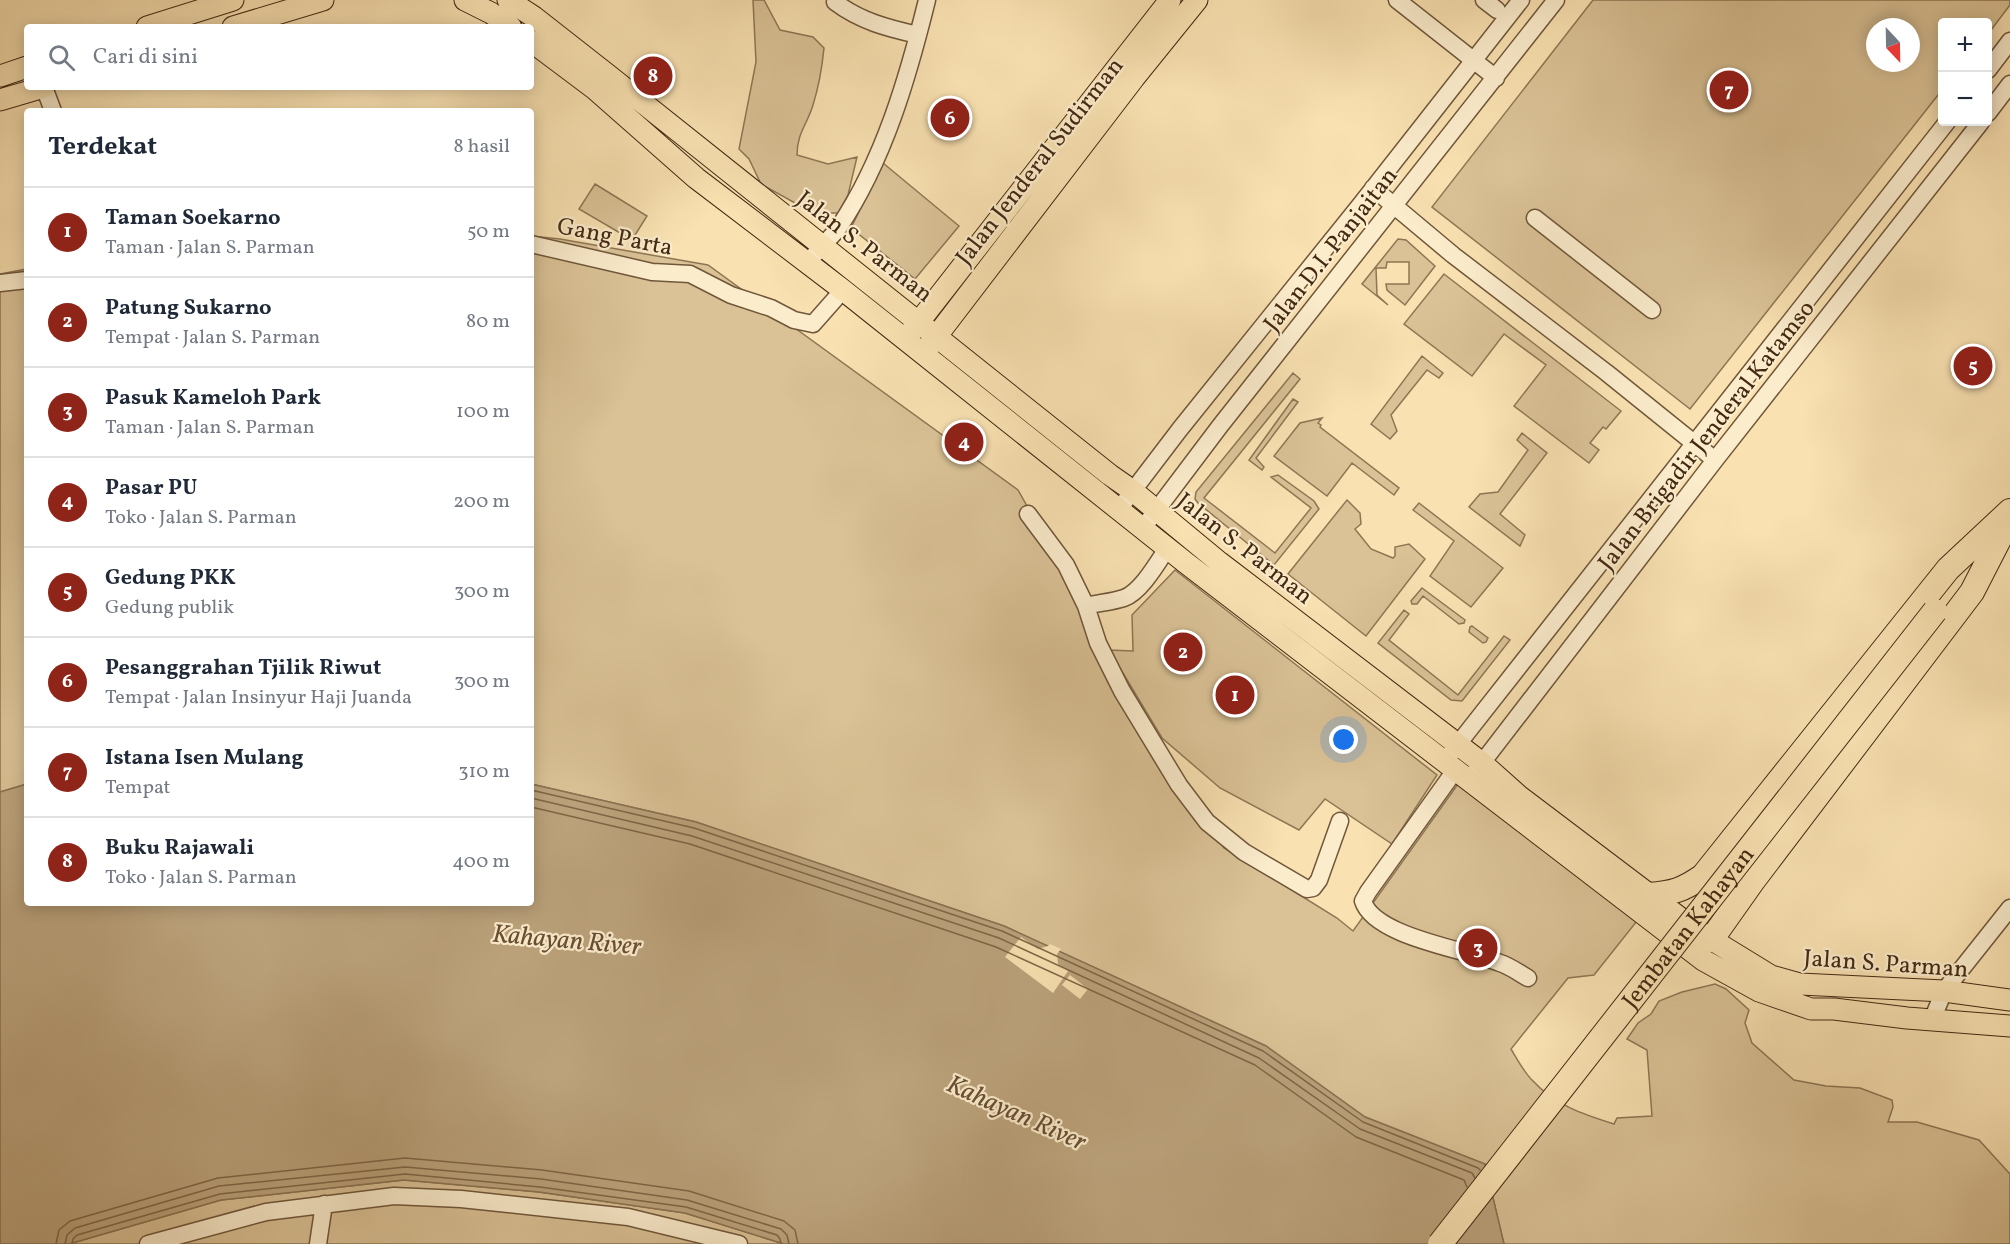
<!DOCTYPE html>
<html lang="id">
<meta charset="utf-8">
<style>
body{margin:0;font-family:Vollkorn,serif;background:#f2f2f3;color:#1f2937}
.controls{position:absolute;right:18px;top:18px;display:grid;overflow:hidden;border-radius:6px;box-shadow:0 3px 15px #0003}
.controls button{width:54px;height:54px;display:grid;place-items:center;padding:0;border:0;border-bottom:2px solid #e0e1e3;background:#fff;color:#1f2937;font:30px sans-serif}
.compass{position:absolute;left:1866px;top:18px;width:54px;height:54px;border-radius:50%;background:#fff;box-shadow:0 3px 15px #0003;rotate:158deg}
.you{position:absolute;left:1344px;top:740px;width:21px;height:21px;margin:-15px;border:4px solid #fff;border-radius:50%;background:#1a73e8;box-shadow:0 0 0 9px #1a73e833}
.badge{display:grid;place-items:center;width:39px;height:39px;border-radius:50%;background:#8f2418;color:#fff;font-size:20px;font-weight:700}
.pin{position:absolute;translate:-50% -50%;border:3px solid #fff;box-shadow:0 2px 6px #0006}
.list{margin:0;padding:0;list-style:none}
h2{display:flex;justify-content:space-between;align-items:center;height:78px;margin:0;padding:0 24px;font-size:26px}
h2 small{font-size:20px;font-weight:400;color:#747a83}
.list li{display:grid;grid-template-columns:39px 1fr auto;gap:18px;align-items:center;box-sizing:border-box;height:90px;padding:0 24px;border-top:2px solid #e0e1e3}
.list b{display:block;font-size:22px;white-space:nowrap}
.list p{margin:0;font-size:20px;white-space:nowrap;color:#747a83}
.list em{font-size:20px;font-style:normal;color:#747a83}
.icon{flex:none;width:33px;height:33px;fill:none;stroke:currentColor;stroke-width:2;stroke-linecap:round;stroke-linejoin:round}
.map{position:relative;flex:none;width:2010px;height:1244px;overflow:hidden}
.search{position:absolute;background:#fff;box-shadow:0 3px 15px #0003;left:24px;top:24px;width:510px;height:66px;display:flex;align-items:center;gap:15px;box-sizing:border-box;padding:0 21px;border-radius:6px;color:#747a83;font-size:22px}
.panel{position:absolute;background:#fff;box-shadow:0 3px 15px #0003;left:24px;top:108px;width:510px;height:798px;border-radius:6px}
.map>svg:first-child{display:block}
.green{fill:#dac296;stroke:#8e7654;stroke-width:1.5;fill-rule:evenodd}
.water{fill:#bba27b;stroke:#8b7251;stroke-width:1.5}
.pier{fill:#f9e1b1}
.lines{fill:none;stroke-linecap:round;stroke-linejoin:round}
.shore{stroke:#7f6646;stroke-width:1.5}
.minor-casing{stroke:#70573a;stroke-width:19}
.major-casing{stroke:#432912;stroke-width:23}
.highway-casing{stroke:#432912;stroke-width:26}
.minor{stroke:#fbeccc;stroke-width:16}
.major{stroke:#f9e1b1;stroke-width:21}
.highway{stroke:#f9e1b1;stroke-width:24}
.highway-bridge-casing{stroke:#432912;stroke-width:26;stroke-linecap:butt}
.highway-bridge{stroke:#f9e1b1;stroke-width:24}
.labels{text-anchor:middle;stroke-width:4.5;stroke-linejoin:round;paint-order:stroke}
.street-label{font-size:24px;fill:#432912;stroke:#fbeccc}
.water-label{font-size:26px;font-style:italic;fill:#674d32;stroke:#fbeccc}
</style>
<div class="map">
<svg width="2010" height="1244" viewBox="0 0 2010 1244">
<rect width="100%" height="100%" fill="#f9e1b1"/>
<filter id="stains"><feTurbulence type="fractalNoise" baseFrequency=".00333" numOctaves="4"/><feColorMatrix values="0 0 0 0 .2 0 0 0 0 .09 0 0 0 0 .02 0 0 0 .5 -.17"/></filter>
<radialGradient id="worn" r=".72"><stop offset=".6" stop-color="#630" stop-opacity="0"/><stop offset="1" stop-color="#630" stop-opacity=".3"/></radialGradient>
<path class="green" d="M 753,0 L 764,0 L 780,30 L 813,37 L 824,48 C 822,68 819,86 813,105 C 807,125 797,133 797,155 L 828,164 L 857,157 L 848,195 L 838,213 L 813,213 L 761,184 L 749,159 L 739,149 L 756,62 Z
M 1593,0 L 2010,0 L 2010,5 L 1988,34 L 1988,22 L 1942,22 L 1942,90 L 1690,409 L 1432,207 ZM 1875,27 L 1911,27 L 1911,63 L 1875,63 Z
M 883,163 L 959,226 L 915,279 L 851,228 Z
M 595,184 L 647,216 L 632,240 L 579,209 Z
M 531,236 L 560,239 L 708,265 L 1018,490 L 1058,561 L 1158,764 L 1224,848 L 1337,918 L 1353,931 L 1458,784 L 1637,921 L 1594,975 L 1568,978 L 1511,1049 C 1517,1059 1524,1072 1532,1080 C 1555,1105 1582,1114 1614,1124 L 1617,1118 L 1652,1116 L 1647,1050 L 1627,1039 L 1638,1023 L 1651,1014 L 1659,1001 L 1682,992 L 1715,984 L 1726,989 L 1749,1010 L 1745,1023 L 1752,1043 L 1794,1080 L 1826,1086 L 1860,1088 L 1892,1100 L 1893,1107 L 1888,1122 L 1917,1122 L 1979,1140 L 2010,1174 L 2010,1244 L 1504,1244 L 1485,1164 L 1365,1117 L 1266,1046 L 1004,926 L 696,822 L 531,784 Z
M 1398,239 L 1406,240 L 1435,266 L 1405,305 L 1387,290 L 1386,284 L 1409,284 L 1409,262 L 1387,262 L 1386,268 L 1376,268 L 1377,295 L 1388,305 L 1362,284 Z
M 27,269 L 27,784 L 0,792 L 0,274 Z
M 1444,274 L 1621,411 L 1606,429 L 1603,427 L 1590,443 L 1599,450 L 1589,463 L 1514,406 L 1546,365 L 1504,334 L 1472,376 L 1404,324 Z
M 1422,356 L 1443,373 L 1439,378 L 1427,370 L 1391,415 L 1397,431 L 1390,439 L 1371,424 Z
M 1293,373 L 1300,379 L 1204,498 L 1275,553 L 1311,508 L 1271,477 L 1278,475 L 1314,501 L 1319,509 L 1274,565 L 1198,503 L 1195,499 L 1196,492 Z
M 1293,399 L 1298,402 L 1256,458 L 1264,467 L 1262,470 L 1249,460 Z
M 1322,418 L 1318,423 L 1321,425 L 1320,427 L 1399,488 L 1394,495 L 1352,463 L 1327,496 L 1274,456 L 1300,423 Z
M 1522,433 L 1547,453 L 1500,514 L 1525,535 L 1520,546 L 1469,507 L 1480,494 L 1498,492 L 1528,450 L 1517,440 Z
M 1347,500 L 1360,513 L 1361,524 L 1355,529 L 1371,549 L 1393,558 L 1395,556 L 1395,547 L 1409,544 L 1425,559 L 1366,636 L 1288,574 Z
M 1419,503 L 1503,568 L 1471,607 L 1430,576 L 1454,541 L 1413,510 Z
M 1175,570 L 1437,775 L 1392,844 L 1325,799 L 1299,830 L 1220,788 L 1162,738 L 1109,650 L 1133,651 L 1132,615 Z
M 1422,588 L 1465,620 L 1464,623 L 1459,624 L 1423,596 L 1417,604 L 1412,604 L 1411,601 Z
M 1404,610 L 1409,614 L 1389,640 L 1458,695 L 1504,636 L 1510,640 L 1462,701 L 1451,700 L 1378,643 Z
M 1472,626 L 1488,638 L 1486,642 L 1483,643 L 1469,632 L 1470,627 Z
M 404,1180 L 539,1192 L 685,1213 L 784,1244 L 69,1244 L 221,1200 Z"/>
<path class="water" d="M 27,784 L 27,903 L 531,903 L 531,784 L 696,822 L 1004,926 L 1266,1046 L 1365,1117 L 1485,1164 L 1504,1244 L 784,1244 L 685,1213 L 539,1192 L 404,1180 L 221,1200 L 69,1244 L 0,1244 L 0,792 Z"/>
<path class="pier" d="M 1021,937 L 1038,949 L 1048,946 L 1050,944 L 1061,949 L 1057,954 L 1058,964 L 1068,971 L 1053,993 L 1005,957 Z
M 1070,975 L 1088,989 L 1080,999 L 1062,985 Z"/>
<g class="lines">
<path class="shore" d="M 531,790 L 694,828 L 1002,931 L 1263,1051 L 1363,1122 L 1478,1168 L 1480,1170
M 531,798 L 692,836 L 999,938 L 1259,1058 L 1360,1129 L 1472,1173 L 1475,1178
M 531,807 L 690,844 L 996,947 L 1255,1065 L 1356,1137 L 1464,1180 L 1467,1187
M 56,1244 L 59,1230 L 70,1221 L 218,1178 L 405,1158 L 542,1170 L 689,1191 L 784,1221 L 795,1230 L 798,1244
M 65,1244 L 67,1235 L 75,1228 L 219,1186 L 405,1167 L 541,1179 L 687,1200 L 781,1229 L 787,1235 L 789,1244
M 72,1244 L 73,1239 L 77,1235 L 220,1194 L 405,1174 L 540,1187 L 686,1207 L 777,1235 L 780,1239 L 781,1244"/>
<g class="minor-casing">
<path id="minor" d="M 1397,0 L 1496,78
M 1484,0 L 1497,10
M 835,2 C 860,21 887,28 918,35
M 1988,70 L 2010,41
M 44,87 L 53,111
M 1988,113 L 2010,84
M 1373,188 L 1453,255 L 1607,373 L 1715,460
M 1535,218 L 1652,310
M 531,244 L 652,272 L 690,274 L 731,295 L 771,308 L 794,320 L 813,324 L 843,290
M 815,254 C 822,245 832,237 839,227 C 884,160 908,77 927,0
M 0,283 L 27,280
M 1119,509 L 1180,429 L 1361,204 L 1521,0
M 1028,514 L 1066,565 L 1086,606
M 1143,528 L 1220,426 L 1556,0
M 1168,547 C 1158,562 1141,592 1124,598 C 1112,602 1098,603 1086,606 L 1098,643 L 1122,691 L 1179,785 L 1207,822 L 1244,852 L 1307,889 L 1313,888 L 1319,880 L 1340,821
M 1451,753 L 1947,122
M 1456,769 L 1368,892 L 1363,901 C 1374,937 1468,950 1500,963 C 1510,966 1519,973 1528,978
M 1475,772 L 1715,460 L 1981,122
M 1932,1020 L 1944,991 L 2010,908
M 148,1244 L 266,1212 L 394,1196 L 461,1199 L 628,1217 L 739,1244
M 318,1244 L 324,1204"/>
</g>
<g class="major-casing">
<path id="major" d="M 465,0 L 491,13 L 511,27
M 508,0 L 534,17 L 608,75 L 1110,475 L 1133,491 L 1219,562 L 1482,763 L 1519,796 L 1696,930 L 1771,976 L 1800,984 L 1944,991 L 2010,1000
M 147,27 L 233,0
M 233,27 L 323,0
M 531,41 L 595,89 L 696,178 L 843,290 L 1186,563 L 1703,960 L 1759,991 L 1811,1009 L 1834,1009 L 1907,1018 L 2010,1026
M 0,76 L 27,67
M 0,100 L 44,87
M 911,332 L 1170,0
M 929,346 L 1134,78 L 1197,0"/>
</g>
<g class="highway-casing">
<path id="highway" d="M 1649,895 C 1673,893 1683,890 1703,876 L 1948,569 L 2010,511
M 1711,940 L 1752,882 L 1972,592 L 2009,520"/>
</g>
<use href="#minor" class="minor"/>
<use href="#major" class="major"/>
<use href="#highway" class="highway"/>
<g class="highway-bridge-casing">
<g id="highway-bridge">
<path id="s1" d="M 1440,1244 L 1935,611"/>
</g>
</g>
<use href="#highway-bridge" class="highway-bridge"/>
</g>
<g class="labels">
<g class="street-label">
<text transform="translate(1039 161) rotate(-52)" y="8">Jalan Jenderal Sudirman</text>
<text transform="translate(615 236) rotate(11)" y="8">Gang Parta</text>
<text transform="translate(865 246) rotate(38)" y="8">Jalan S. Parman</text>
<text transform="translate(1330 249) rotate(-52)" y="8">Jalan D.I. Panjaitan</text>
<text transform="translate(1706 435) rotate(-52)" y="8">Jalan Brigadir Jenderal Katamso</text>
<text transform="translate(1245 548) rotate(38)" y="8">Jalan S. Parman</text>
<text dy="8" stroke="none"><textPath href="#s1" startOffset="402">Jembatan Kahayan</textPath></text>
<text transform="translate(1886 963) rotate(4)" y="8">Jalan S. Parman</text>
</g>
<g class="water-label">
<text transform="translate(567 939) rotate(5)" y="9">Kahayan River</text>
<text transform="translate(1017 1112) rotate(24)" y="9">Kahayan River</text>
</g>
</g>
<rect width="100%" height="100%" filter="url(#stains)"/>
<rect width="100%" height="100%" fill="url(#worn)"/>
</svg>
<div class="controls">
<button>+</button>
<button>−</button>
</div>
<svg class="compass" viewBox="-18 -18 36 36"><path d="M0-13l5 13h-10z" fill="#e53935"/><path d="M0 13l5-13h-10z" fill="#747a83"/></svg>
<div class="you"></div>
<div class="pin badge" style="left:1235px;top:695px">1</div>
<div class="pin badge" style="left:1183px;top:652px">2</div>
<div class="pin badge" style="left:1478px;top:948px">3</div>
<div class="pin badge" style="left:964px;top:442px">4</div>
<div class="pin badge" style="left:1973px;top:366px">5</div>
<div class="pin badge" style="left:950px;top:118px">6</div>
<div class="pin badge" style="left:1729px;top:90px">7</div>
<div class="pin badge" style="left:653px;top:76px">8</div>
<div class="search"><svg class="icon" aria-label="search" viewBox="0 0 24 24"><circle cx="10" cy="10" r="6"/><path d="M15 15l6 6"/></svg>Cari di sini</div>
<section class="panel">
<h2>Terdekat<small>8 hasil</small></h2>
<ul class="list">
<li><span class="badge">1</span><div><b>Taman Soekarno</b><p>Taman · Jalan S. Parman</p></div><em>50 m</em></li>
<li><span class="badge">2</span><div><b>Patung Sukarno</b><p>Tempat · Jalan S. Parman</p></div><em>80 m</em></li>
<li><span class="badge">3</span><div><b>Pasuk Kameloh Park</b><p>Taman · Jalan S. Parman</p></div><em>100 m</em></li>
<li><span class="badge">4</span><div><b>Pasar PU</b><p>Toko · Jalan S. Parman</p></div><em>200 m</em></li>
<li><span class="badge">5</span><div><b>Gedung PKK</b><p>Gedung publik</p></div><em>300 m</em></li>
<li><span class="badge">6</span><div><b>Pesanggrahan Tjilik Riwut</b><p>Tempat · Jalan Insinyur Haji Juanda</p></div><em>300 m</em></li>
<li><span class="badge">7</span><div><b>Istana Isen Mulang</b><p>Tempat</p></div><em>310 m</em></li>
<li><span class="badge">8</span><div><b>Buku Rajawali</b><p>Toko · Jalan S. Parman</p></div><em>400 m</em></li>
</ul>
</section>
</div>
